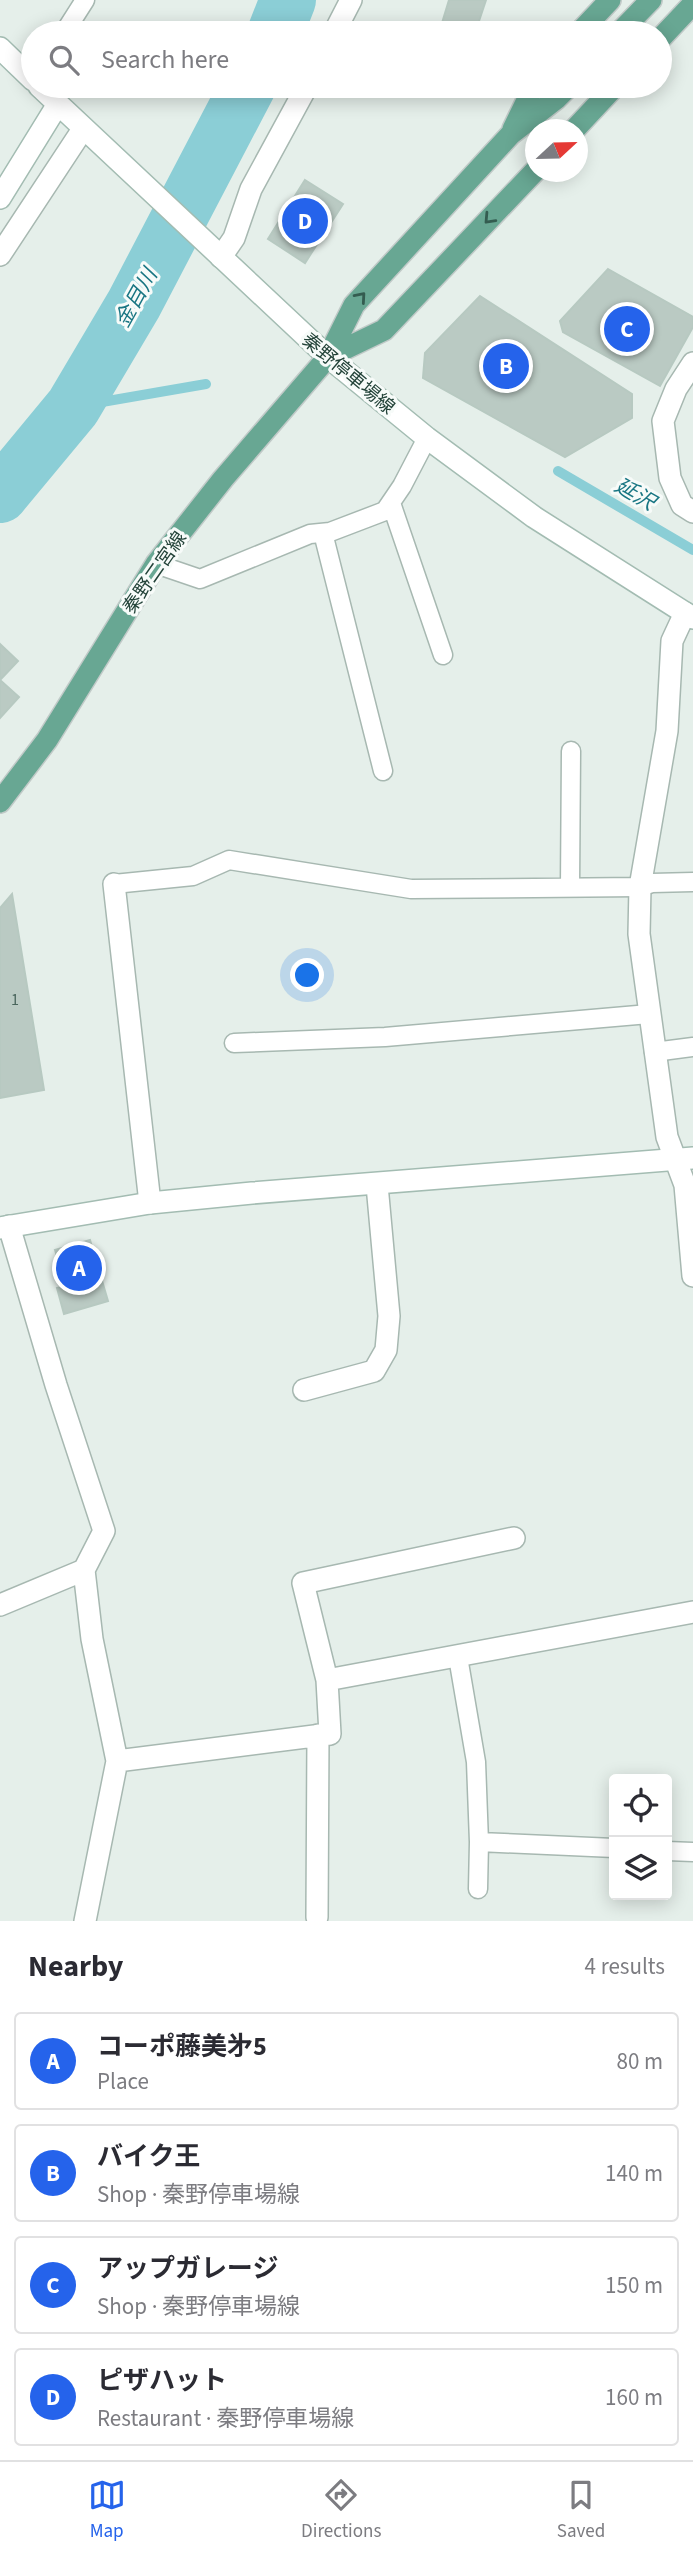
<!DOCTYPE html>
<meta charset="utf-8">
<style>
body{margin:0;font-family:"Source Sans 3","Noto Sans JP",sans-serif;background:#f7f7f7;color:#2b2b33}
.controls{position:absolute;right:21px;bottom:21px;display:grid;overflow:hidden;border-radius:7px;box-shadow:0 4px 18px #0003}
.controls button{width:63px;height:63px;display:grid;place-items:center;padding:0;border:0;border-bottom:2px solid #e1e1e2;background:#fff;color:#2b2b33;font:35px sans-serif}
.compass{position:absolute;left:525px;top:119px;width:63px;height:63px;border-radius:50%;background:#fff;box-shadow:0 4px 18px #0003;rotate:68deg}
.you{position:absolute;left:308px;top:976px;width:24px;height:24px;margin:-18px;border:5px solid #fff;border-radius:50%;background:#1a73e8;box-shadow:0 0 0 10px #1a73e833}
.badge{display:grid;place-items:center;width:46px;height:46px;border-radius:50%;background:#2563eb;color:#fff;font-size:23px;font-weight:700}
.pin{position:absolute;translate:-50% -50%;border:4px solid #fff;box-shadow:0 2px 7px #0006}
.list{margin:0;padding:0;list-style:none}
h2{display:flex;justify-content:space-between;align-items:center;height:91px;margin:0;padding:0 28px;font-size:30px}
h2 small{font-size:23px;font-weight:400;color:#7c7c81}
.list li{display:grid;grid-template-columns:46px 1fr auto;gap:21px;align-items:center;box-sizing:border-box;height:98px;margin:0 14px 14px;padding:0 14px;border:2px solid #e1e1e2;border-radius:7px}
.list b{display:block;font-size:26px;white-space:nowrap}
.list p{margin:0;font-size:23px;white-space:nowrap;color:#7c7c81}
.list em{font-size:23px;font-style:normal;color:#7c7c81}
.icon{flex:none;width:38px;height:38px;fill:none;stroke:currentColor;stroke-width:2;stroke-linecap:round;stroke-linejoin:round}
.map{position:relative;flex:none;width:693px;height:1921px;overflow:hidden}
.search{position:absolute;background:#fff;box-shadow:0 4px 18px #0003;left:21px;right:21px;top:21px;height:77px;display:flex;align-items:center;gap:18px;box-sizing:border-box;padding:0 24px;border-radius:38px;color:#7c7c81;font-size:26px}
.sheet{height:539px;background:#fff}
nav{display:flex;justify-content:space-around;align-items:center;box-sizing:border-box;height:98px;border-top:2px solid #e1e1e2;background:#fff;font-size:19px;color:#7c7c81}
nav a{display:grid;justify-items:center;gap:4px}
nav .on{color:#2563eb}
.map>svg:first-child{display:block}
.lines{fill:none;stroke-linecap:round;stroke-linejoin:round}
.stream{stroke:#8bced6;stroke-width:10}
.river{stroke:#8bced6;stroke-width:56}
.building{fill:#bacac3;stroke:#b7c9c1;stroke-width:2}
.lane-casing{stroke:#a7b8b1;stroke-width:21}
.street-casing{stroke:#a7b8b1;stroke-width:24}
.secondary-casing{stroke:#a3bcb2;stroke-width:24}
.primary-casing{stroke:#c1cac8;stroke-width:24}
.lane{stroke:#fff;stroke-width:18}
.street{stroke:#fff;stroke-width:21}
.secondary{stroke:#fff;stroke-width:21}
.primary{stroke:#68a793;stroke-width:21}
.oneway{stroke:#345c50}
.labels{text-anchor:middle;stroke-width:6;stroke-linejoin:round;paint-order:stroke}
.number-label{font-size:16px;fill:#49655c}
.street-label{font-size:19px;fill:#234339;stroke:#f7fbf9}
.water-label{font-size:21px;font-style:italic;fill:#197683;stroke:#f7fbf9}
</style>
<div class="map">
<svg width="693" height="1921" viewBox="0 0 693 1921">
<rect width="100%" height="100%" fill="#e5efea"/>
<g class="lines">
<path class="stream" d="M 73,407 L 206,384
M 558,471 L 693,550"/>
<path class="river" d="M 275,33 L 288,0
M 0,495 L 73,407 L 134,304 L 248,86"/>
</g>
<path class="building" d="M 449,0 L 486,0 L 475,33 L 439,33 Z
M 305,180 L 343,204 L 305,263 L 268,239 Z
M 608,269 L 693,317 L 693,327 L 660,386 L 563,332 L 560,321 Z
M 480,296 L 632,394 L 632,418 L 565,457 L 423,378 L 425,353 Z
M 0,644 L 18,661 L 0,680 L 19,697 L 0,718 Z
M 12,894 L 44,1090 L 0,1098 L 0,908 Z
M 90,1240 L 108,1301 L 64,1314 L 57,1288 L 66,1286 L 55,1250 Z"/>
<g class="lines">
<g class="lane-casing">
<path id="lane" d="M 64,33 L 85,0
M 391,503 L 443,655
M 323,533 L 383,771
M 156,564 L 200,579 L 310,534 L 330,532 L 385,511 L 402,486 L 427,438
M 114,884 L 193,876 L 229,860 L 411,889 L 640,887 L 652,883 L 693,882
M 570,887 L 571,751
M 234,1043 L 385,1037 L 649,1014
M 654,1052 L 693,1047
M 458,1657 L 476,1762 L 479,1842 L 614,1848
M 667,1851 L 693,1852
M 478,1889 L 479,1842"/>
</g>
<g class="street-casing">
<path id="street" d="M 334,33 L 351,0
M 0,255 L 83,129
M 221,257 L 234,238 L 251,189 L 307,86
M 693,363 L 676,389 L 663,421 L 670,478 L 682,505 L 693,512
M 685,613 L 672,641 L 667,731 L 640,887 L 639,934 L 667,1137 L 685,1185 L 693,1276
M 114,884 L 150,1203
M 9,1226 L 56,1385 L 104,1531 L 84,1570 L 92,1639 L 117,1761 L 85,1921
M 304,1390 L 374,1371 L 386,1350 L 389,1316 L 377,1185
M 0,1605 L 84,1570
M 327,1680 L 693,1612
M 117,1761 L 330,1734 L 327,1680 L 303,1583 L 514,1538
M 317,1917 L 318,1735"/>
</g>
<g class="secondary-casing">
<path id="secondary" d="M 0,48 L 33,80
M 39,86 L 328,357 L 427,438 L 534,517 L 693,618
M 0,198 L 58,104
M 0,1228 L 150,1203 L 252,1193 L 693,1158"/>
</g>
<g class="primary-casing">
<path id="primary" d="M 579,33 L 610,0
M 619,33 L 651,0
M 660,39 L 693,4
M 513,129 L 534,86
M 574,130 L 615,86
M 328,357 L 384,330 L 536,170
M 0,802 L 47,740 L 156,564 L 223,479 L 328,357 L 354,305 L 511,134 L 556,99 L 569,86"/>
</g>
<use href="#lane" class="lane"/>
<use href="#street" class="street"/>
<use href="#secondary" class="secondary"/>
<use href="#primary" class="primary"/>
</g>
<defs><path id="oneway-chevron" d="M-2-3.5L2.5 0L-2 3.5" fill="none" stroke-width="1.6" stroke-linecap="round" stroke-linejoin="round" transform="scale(1.75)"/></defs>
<g class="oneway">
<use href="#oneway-chevron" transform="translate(489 219) rotate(133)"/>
<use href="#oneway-chevron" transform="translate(361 297) rotate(-49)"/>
</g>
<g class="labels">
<g class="number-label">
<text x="15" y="1005">1</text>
</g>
<g class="street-label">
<text transform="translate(349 373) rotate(40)" y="7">秦野停車場線</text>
<text transform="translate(154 572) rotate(-55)" y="7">秦野二宮線</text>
</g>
<g class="water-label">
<text transform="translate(136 298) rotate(-61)" y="7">金目川</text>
<text transform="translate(635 494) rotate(30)" y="7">延沢</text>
</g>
</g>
</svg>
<div class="controls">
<button><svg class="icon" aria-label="locate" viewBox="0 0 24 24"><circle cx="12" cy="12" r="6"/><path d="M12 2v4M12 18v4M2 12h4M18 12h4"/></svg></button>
<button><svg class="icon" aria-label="layers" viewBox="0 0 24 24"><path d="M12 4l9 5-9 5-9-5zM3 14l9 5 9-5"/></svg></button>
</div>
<svg class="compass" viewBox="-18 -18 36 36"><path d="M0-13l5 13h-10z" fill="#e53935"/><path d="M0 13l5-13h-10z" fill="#7c7c81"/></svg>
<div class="you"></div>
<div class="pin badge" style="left:79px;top:1268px">A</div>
<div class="pin badge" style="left:506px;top:366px">B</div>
<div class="pin badge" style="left:627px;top:329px">C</div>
<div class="pin badge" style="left:305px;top:221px">D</div>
<div class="search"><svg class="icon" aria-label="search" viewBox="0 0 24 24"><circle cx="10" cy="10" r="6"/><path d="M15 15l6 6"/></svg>Search here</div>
</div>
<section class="sheet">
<h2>Nearby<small>4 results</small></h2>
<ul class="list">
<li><span class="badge">A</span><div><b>コーポ藤美㐧5</b><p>Place</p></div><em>80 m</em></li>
<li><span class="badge">B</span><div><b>バイク王</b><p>Shop · 秦野停車場線</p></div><em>140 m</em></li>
<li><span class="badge">C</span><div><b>アップガレージ</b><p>Shop · 秦野停車場線</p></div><em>150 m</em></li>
<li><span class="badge">D</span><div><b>ピザハット</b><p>Restaurant · 秦野停車場線</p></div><em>160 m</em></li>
</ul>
</section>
<nav>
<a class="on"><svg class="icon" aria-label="map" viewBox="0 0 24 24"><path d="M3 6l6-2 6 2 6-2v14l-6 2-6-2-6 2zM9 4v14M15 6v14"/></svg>Map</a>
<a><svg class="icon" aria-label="directions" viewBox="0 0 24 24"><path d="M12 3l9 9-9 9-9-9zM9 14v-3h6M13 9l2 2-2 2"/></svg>Directions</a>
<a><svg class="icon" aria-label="saved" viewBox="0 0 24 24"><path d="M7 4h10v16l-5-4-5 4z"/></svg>Saved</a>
</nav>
